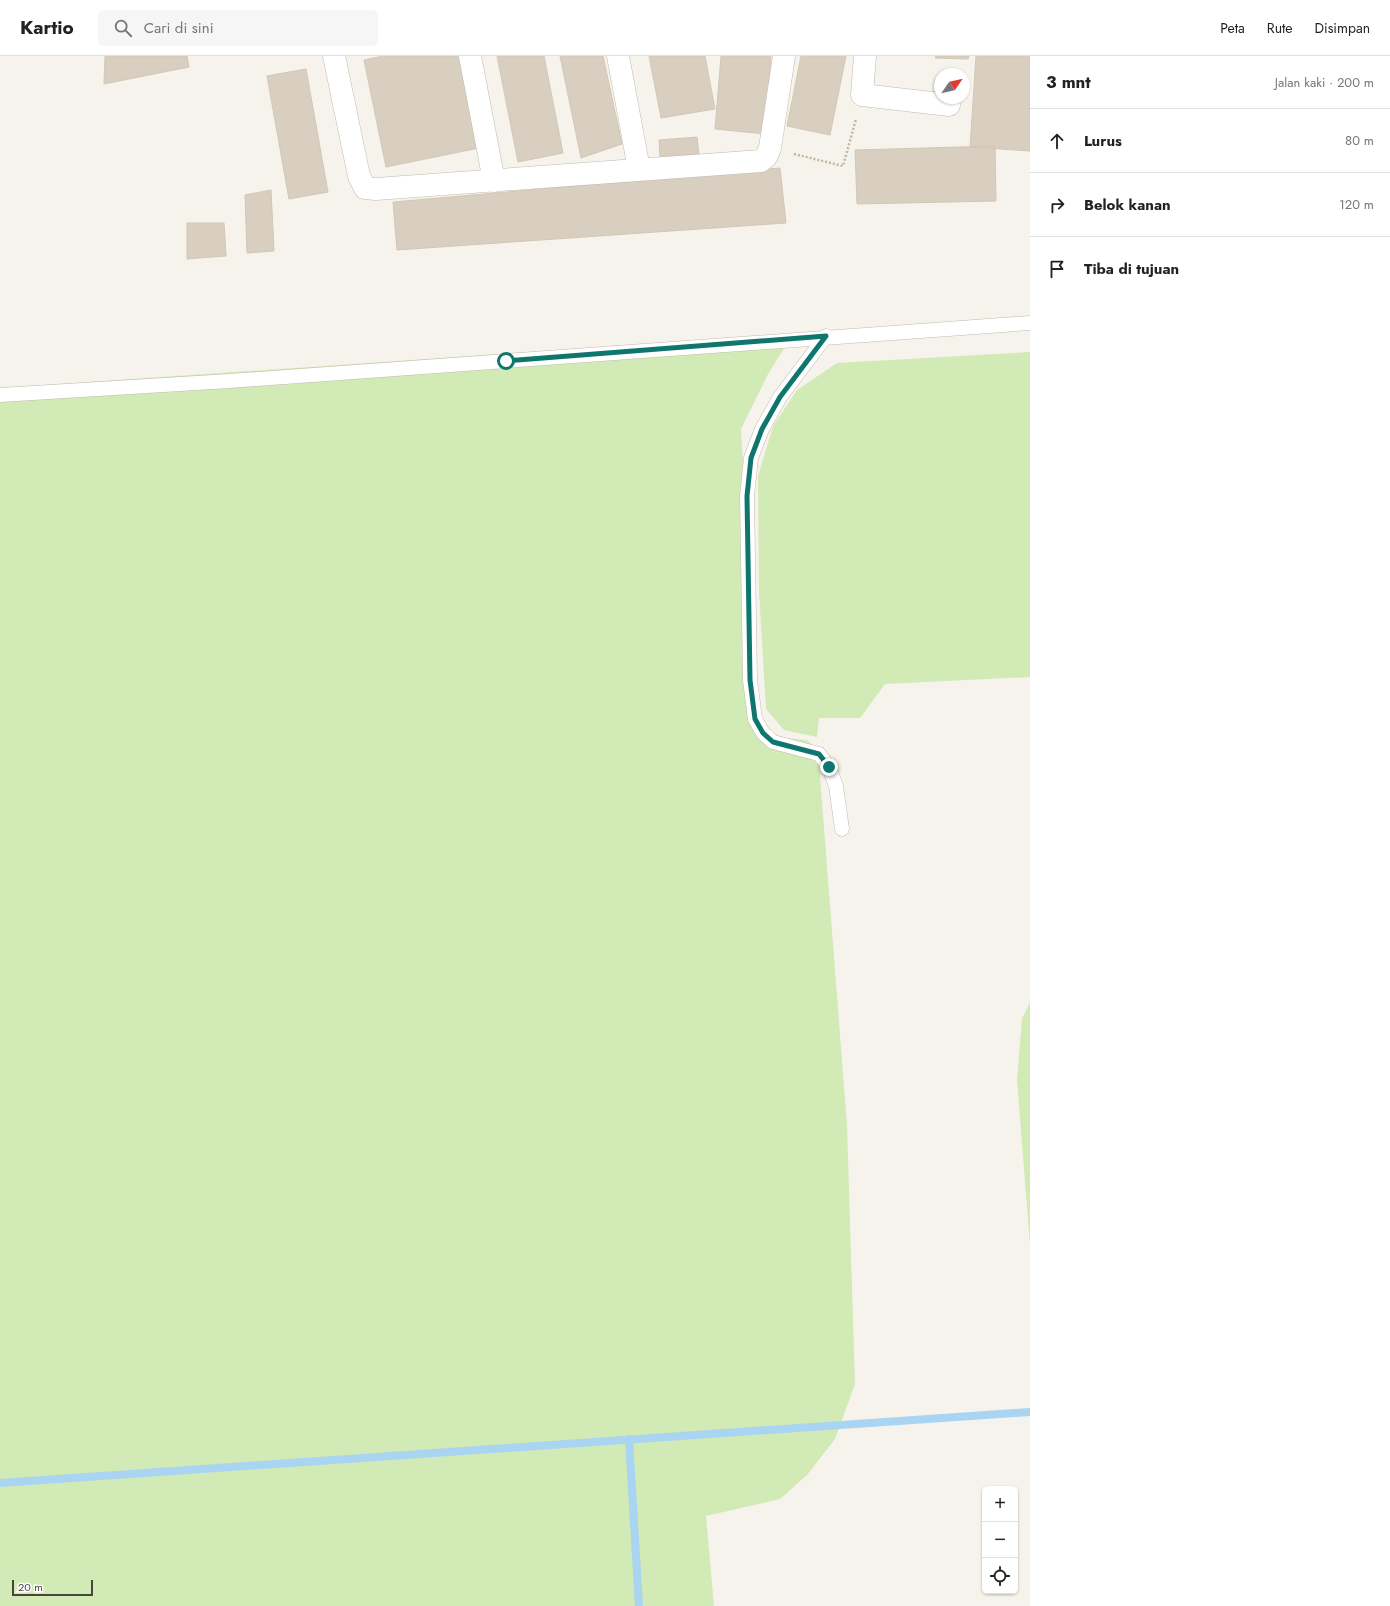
<!DOCTYPE html>
<html lang="id">
<meta charset="utf-8">
<style>
body{margin:0;font-family:Jost,sans-serif;background:#f6f6f6;color:#222}
.controls{position:absolute;right:12px;bottom:12px;display:grid;overflow:hidden;border-radius:6px;box-shadow:0 1px 3px #0004}
.controls button{width:36px;height:36px;display:grid;place-items:center;padding:0;border:0;border-bottom:1px solid #e0e0e0;background:#fff;color:#222;font:20px sans-serif}
.compass{position:absolute;left:934px;top:12px;width:36px;height:36px;border-radius:50%;background:#fff;box-shadow:0 1px 3px #0004;rotate:56deg}
.scale{position:absolute;left:12px;bottom:10px;width:81px;box-sizing:border-box;padding-left:4px;border:2px solid #4b4439;border-top:0;font-size:11px;line-height:14px;white-space:nowrap;color:#4b4439;-webkit-text-stroke:3px #fff;paint-order:stroke}
.stop{position:absolute;width:12px;height:12px;margin:-9px;border:3px solid #0f766e;border-radius:50%;background:#fff}
.stop.end{background:#0f766e;border-color:#fff;box-shadow:0 1px 4px #0008}
.list{margin:0;padding:0;list-style:none}
h2{display:flex;justify-content:space-between;align-items:center;height:52px;margin:0;padding:0 16px;font-size:17px}
h2 small{font-size:13px;font-weight:400;color:#767676}
.list li{display:grid;grid-template-columns:26px 1fr auto;gap:12px;align-items:center;box-sizing:border-box;height:64px;padding:0 16px;border-top:1px solid #e0e0e0}
.list b{display:block;font-size:15px;white-space:nowrap}
.list em{font-size:13px;font-style:normal;color:#767676}
.icon{flex:none;width:22px;height:22px;fill:none;stroke:currentColor;stroke-width:2;stroke-linecap:round;stroke-linejoin:round}
.map{position:relative;flex:none;width:1030px;height:1550px;overflow:hidden}
header{display:flex;align-items:center;gap:24px;box-sizing:border-box;height:56px;padding:0 20px;background:#fff;border-bottom:1px solid #e0e0e0}
header strong{font-size:19px}
nav{display:flex;gap:22px;margin-inline-start:auto;font-size:14px}
.search{width:280px;height:36px;background:#f6f6f6;display:flex;align-items:center;gap:10px;box-sizing:border-box;padding:0 14px;border-radius:6px;color:#767676;font-size:15px}
main{display:flex}
aside{flex:1;background:#fff}
.map>svg:first-child{display:block}
.grass{fill:#d2eab5}
.lines{fill:none;stroke-linecap:round;stroke-linejoin:round}
.stream{stroke:#a9d4f2;stroke-width:8}
.building{fill:#d8cfc1;stroke:#d3c7b4}
.lane-casing{stroke:#c2bbae;stroke-width:15}
.street-casing{stroke:#c2bbae;stroke-width:23}
.path{stroke:#c4b79f;stroke-width:2.5;stroke-dasharray:2 2;stroke-linecap:butt}
.lane{stroke:#fff;stroke-width:14}
.street{stroke:#fff;stroke-width:22}
.route{stroke:#0f766e;stroke-width:5}
</style>
<header>
<strong>Kartio</strong>
<div class="search"><svg class="icon" aria-label="search" viewBox="0 0 24 24"><circle cx="10" cy="10" r="6"/><path d="M15 15l6 6"/></svg>Cari di sini</div>
<nav><a>Peta</a><a>Rute</a><a>Disimpan</a></nav>
</header>
<main>
<div class="map">
<svg width="1030" height="1550" viewBox="0 0 1030 1550">
<rect width="100%" height="100%" fill="#f6f3ec"/>
<path class="grass" d="M 793,278 L 768,318 L 741,373 L 758,680 L 807,684 L 818,694 L 847,1070 L 855,1328 L 835,1383 L 807,1419 L 780,1443 L 706,1460 L 714,1550 L 0,1550 L 0,332 Z
M 1030,296 L 1030,621 L 885,628 L 860,662 L 819,662 L 817,681 L 784,674 L 766,653 L 759,536 L 758,420 L 773,370 L 797,334 L 837,307 Z
M 1030,946 L 1030,1189 L 1017,1024 L 1022,963 Z"/>
<g class="lines">
<path class="stream" d="M 629,1383 L 639,1550
M 0,1427 L 1030,1356"/>
</g>
<path class="building" d="M 105,0 L 187,0 L 189,11 L 104,28 Z
M 383,0 L 460,0 L 479,92 L 386,111 L 364,4 Z
M 497,0 L 544,0 L 563,97 L 518,106 Z
M 560,0 L 603,0 L 622,88 L 581,102 Z
M 649,0 L 705,0 L 715,53 L 661,62 Z
M 721,0 L 771,0 L 765,78 L 715,73 Z
M 801,0 L 846,0 L 830,79 L 787,70 Z
M 936,0 L 969,0 L 968,3 L 935,2 Z
M 976,0 L 1030,0 L 1030,95 L 970,91 Z
M 306,13 L 328,136 L 289,143 L 267,20 Z
M 697,81 L 699,98 L 660,101 L 659,84 Z
M 995,90 L 996,145 L 857,148 L 855,94 Z
M 780,112 L 786,167 L 397,194 L 393,146 Z
M 271,134 L 274,195 L 247,197 L 245,139 Z
M 187,167 L 224,167 L 226,200 L 187,203 Z"/>
<g class="lines">
<g class="lane-casing">
<path id="lane" d="M 826,280 L 780,341 L 762,373 L 751,402 L 747,440 L 750,624 L 755,663 L 763,677 L 773,686 L 819,698 L 829,711 L 836,730 L 842,773
M 0,339 L 229,325 L 1030,267"/>
</g>
<g class="street-casing">
<path id="street" d="M 334,0 L 359,120 L 365,132 L 376,133 L 761,105 L 766,101 L 770,92 L 784,0
M 470,0 L 494,125
M 618,0 L 639,113
M 865,0 L 862,39 L 949,49"/>
</g>
<path class="path" d="M 794,98 L 843,110 L 856,63"/>
<use href="#lane" class="lane"/>
<use href="#street" class="street"/>
</g>
<g class="lines">
<path class="route" d="M 506,305 L 826,280 L 780,341 L 762,373 L 751,402 L 747,440 L 750,624 L 755,663 L 763,677 L 773,686 L 819,698 L 829,711"/>
</g>
</svg>
<div class="controls">
<button>+</button>
<button>−</button>
<button><svg class="icon" aria-label="locate" viewBox="0 0 24 24"><circle cx="12" cy="12" r="6"/><path d="M12 2v4M12 18v4M2 12h4M18 12h4"/></svg></button>
</div>
<svg class="compass" viewBox="-18 -18 36 36"><path d="M0-13l5 13h-10z" fill="#e53935"/><path d="M0 13l5-13h-10z" fill="#767676"/></svg>
<div class="scale">20 m</div>
<div class="stop" style="left:506px;top:305px"></div>
<div class="stop end" style="left:829px;top:711px"></div>
</div>
<aside>
<h2>3 mnt<small>Jalan kaki · 200 m</small></h2>
<ul class="list">
<li><svg class="icon" aria-label="ahead" viewBox="0 0 24 24"><path d="M12 20V5M6 11l6-6 6 6"/></svg><div><b>Lurus</b></div><em>80 m</em></li>
<li><svg class="icon" aria-label="right" viewBox="0 0 24 24"><path d="M7 20v-9h11M14 6l5 5-5 5"/></svg><div><b>Belok kanan</b></div><em>120 m</em></li>
<li><svg class="icon" aria-label="arrive" viewBox="0 0 24 24"><path d="M6 21V4h12l-3 4 3 4H6"/></svg><div><b>Tiba di tujuan</b></div></li>
</ul>
</aside>
</main>
